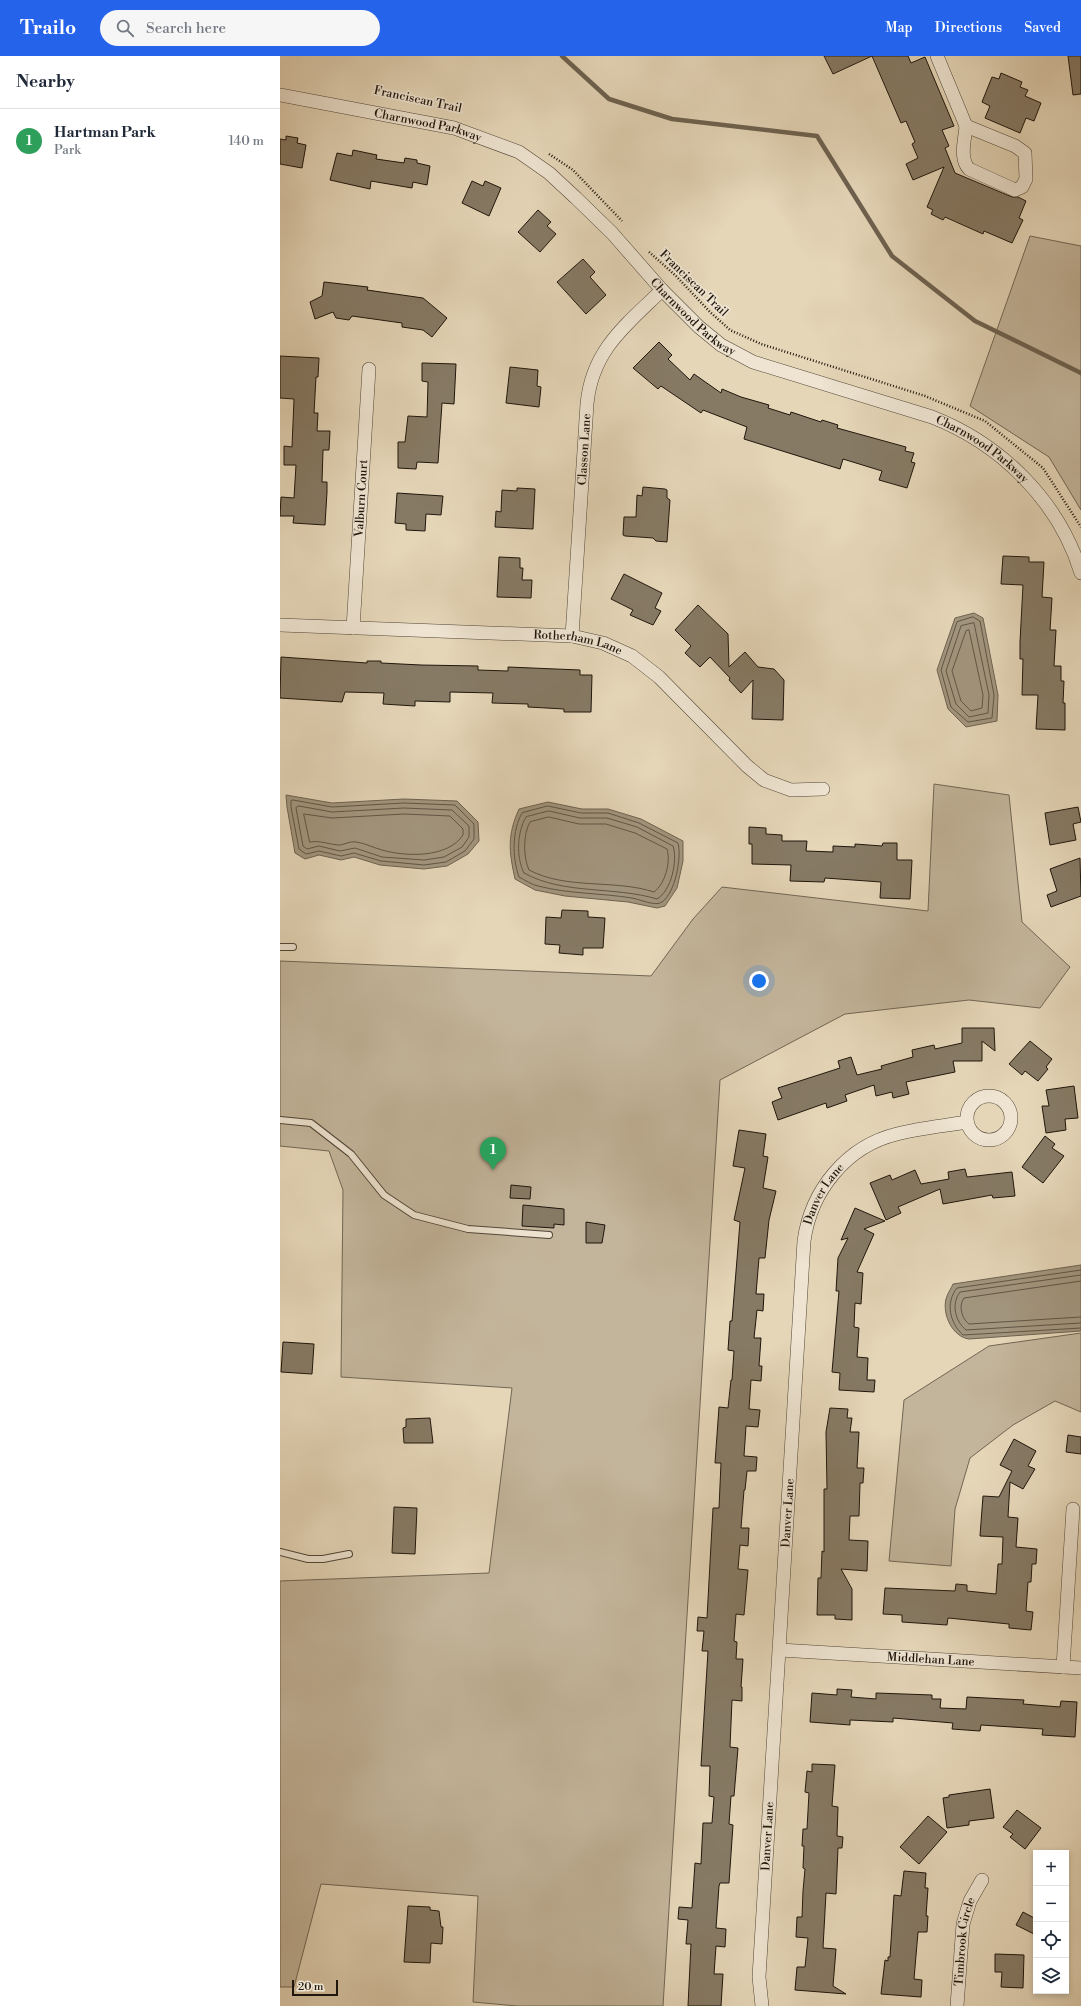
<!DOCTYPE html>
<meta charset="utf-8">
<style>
body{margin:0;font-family:"Libre Bodoni",serif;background:#f6f6f7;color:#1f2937}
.controls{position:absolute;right:12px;bottom:12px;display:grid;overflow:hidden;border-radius:0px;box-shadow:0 2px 6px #0003}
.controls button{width:36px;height:36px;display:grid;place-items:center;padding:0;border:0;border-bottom:1px solid #e0e1e3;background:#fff;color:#1f2937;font:20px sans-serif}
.scale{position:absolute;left:12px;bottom:10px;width:46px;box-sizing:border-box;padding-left:4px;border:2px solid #1f160c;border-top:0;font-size:11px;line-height:14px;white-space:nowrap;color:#1f160c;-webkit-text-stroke:3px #eee4d1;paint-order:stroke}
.you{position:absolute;left:479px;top:925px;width:14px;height:14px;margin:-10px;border:3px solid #fff;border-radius:50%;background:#1a73e8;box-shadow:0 0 0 6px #1a73e833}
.badge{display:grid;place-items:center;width:26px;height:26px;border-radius:50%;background:#2563eb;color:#fff;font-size:13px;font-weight:700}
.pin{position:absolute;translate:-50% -33px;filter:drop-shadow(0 1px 2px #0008)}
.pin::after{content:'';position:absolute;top:21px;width:14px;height:12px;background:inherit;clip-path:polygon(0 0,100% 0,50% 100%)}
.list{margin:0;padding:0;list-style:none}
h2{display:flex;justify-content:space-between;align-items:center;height:52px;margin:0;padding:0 16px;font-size:17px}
h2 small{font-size:13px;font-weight:400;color:#747a83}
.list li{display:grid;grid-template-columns:26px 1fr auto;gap:12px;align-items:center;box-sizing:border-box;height:64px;padding:0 16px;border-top:1px solid #e0e1e3}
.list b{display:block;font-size:15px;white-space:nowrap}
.list p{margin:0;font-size:13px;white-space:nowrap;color:#747a83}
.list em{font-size:13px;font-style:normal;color:#747a83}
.icon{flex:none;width:22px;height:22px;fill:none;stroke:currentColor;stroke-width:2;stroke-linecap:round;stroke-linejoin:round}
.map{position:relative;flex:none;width:801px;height:1950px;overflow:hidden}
header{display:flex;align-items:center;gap:24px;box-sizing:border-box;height:56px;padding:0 20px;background:#2563eb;color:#fff}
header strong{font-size:19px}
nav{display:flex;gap:22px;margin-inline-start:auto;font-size:14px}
.search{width:280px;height:36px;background:#f6f6f7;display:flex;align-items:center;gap:10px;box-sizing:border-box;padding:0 14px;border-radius:22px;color:#747a83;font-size:15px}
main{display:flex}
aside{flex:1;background:#fff}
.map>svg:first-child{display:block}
.green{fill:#c3b59b;stroke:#716654}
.water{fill:#a2957e;stroke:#6e6250}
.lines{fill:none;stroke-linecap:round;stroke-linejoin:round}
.shore{stroke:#605645;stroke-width:1}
.stream{stroke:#6e6250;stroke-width:4.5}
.building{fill:#867a65;stroke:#1f160c}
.service-casing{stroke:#504637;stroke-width:8}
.minor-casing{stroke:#504637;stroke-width:14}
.path{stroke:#1f160c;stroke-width:2.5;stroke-dasharray:1 2;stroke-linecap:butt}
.service{stroke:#eee4d1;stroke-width:6}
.minor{stroke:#eee4d1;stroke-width:13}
.labels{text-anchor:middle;stroke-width:3.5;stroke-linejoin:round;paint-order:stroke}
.street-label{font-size:12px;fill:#1f160c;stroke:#eee4d1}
</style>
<header>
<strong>Trailo</strong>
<div class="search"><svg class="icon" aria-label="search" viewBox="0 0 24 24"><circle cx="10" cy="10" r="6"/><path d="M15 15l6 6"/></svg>Search here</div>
<nav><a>Map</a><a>Directions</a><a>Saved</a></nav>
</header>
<main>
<aside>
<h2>Nearby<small></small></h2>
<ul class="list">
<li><span class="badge" style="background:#2e9e5b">1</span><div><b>Hartman Park</b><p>Park</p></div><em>140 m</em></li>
</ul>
</aside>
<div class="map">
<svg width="801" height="1950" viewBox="0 0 801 1950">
<rect width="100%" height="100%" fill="#e5d6b8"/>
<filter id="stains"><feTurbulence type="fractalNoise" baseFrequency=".005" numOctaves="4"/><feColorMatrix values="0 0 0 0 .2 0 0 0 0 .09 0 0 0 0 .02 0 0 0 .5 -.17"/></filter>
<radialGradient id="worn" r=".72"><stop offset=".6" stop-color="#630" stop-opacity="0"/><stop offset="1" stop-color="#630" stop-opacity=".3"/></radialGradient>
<path class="green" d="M 750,180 L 801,190 L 801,454 L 769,401 L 690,350 Z
M 654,728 L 729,739 L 742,866 L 790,911 L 760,952 L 689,944 L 565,958 L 440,1024 L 383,1950 L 237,1950 L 193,1946 L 198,1840 L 41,1828 L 14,1931 L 0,1931 L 0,1525 L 209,1517 L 232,1332 L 61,1321 L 63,1134 L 49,1095 L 0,1090 L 0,905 L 371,920 L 413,863 L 442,831 L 648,855 Z
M 801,1277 L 801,1356 L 775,1345 L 733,1369 L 690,1402 L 675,1453 L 671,1510 L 609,1505 L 624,1344 L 709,1290 Z"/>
<path class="water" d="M 694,557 L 703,562 L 718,639 L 717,665 L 686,671 L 668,653 L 657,614 L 675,562 Z
M 6,739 L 52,747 L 124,743 L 177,745 L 198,766 L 199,785 L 188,798 L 167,810 L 144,813 L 100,809 L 74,801 L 61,804 L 39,799 L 25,803 L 15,797 L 7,751 Z
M 268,746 L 302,753 L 328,753 L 361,763 L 403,785 L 403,805 L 397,832 L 385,850 L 377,852 L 348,846 L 285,840 L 255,834 L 235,823 C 229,795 227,780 239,753 Z
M 801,1209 L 801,1275 L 689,1283 C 673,1281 662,1259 666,1243 C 667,1238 671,1233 673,1228 Z"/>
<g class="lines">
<path class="shore" d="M 693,561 L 700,565 L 714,639 L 712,662 L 688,666 L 671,651 L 661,614 L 677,566 Z
M 694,567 L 709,639 L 708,657 L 689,661 L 676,648 L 666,615 L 681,570 Z
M 689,574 L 703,639 L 702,652 L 691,655 L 681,645 L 672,615 L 686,575 Z
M 13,744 L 52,751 L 124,747 L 175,749 L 194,768 L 194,783 L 185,795 L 166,806 L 144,809 L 101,805 L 74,797 L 61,800 L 39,795 L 26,798 L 19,793 L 11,751 L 11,745 Z
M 19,750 L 52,756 L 124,752 L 172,754 L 189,770 L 189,781 L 182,791 L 164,801 L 144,804 L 102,801 L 75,792 L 60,795 L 39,790 L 27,793 L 23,790 L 16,752 Z
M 268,750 L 301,757 L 328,757 L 359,767 L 398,787 C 402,802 395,837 382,846 C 376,851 359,843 352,842 C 321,837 289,838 258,830 C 252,829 245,824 239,821 C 232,801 232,775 242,757 Z
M 269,755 L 300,762 L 327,762 L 357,771 L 393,790 C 398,805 391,835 377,843 C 334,830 284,839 244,817 C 236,801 237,776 246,761 Z
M 24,758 L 52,762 L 124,758 L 170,760 L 183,773 L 183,779 C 168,802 126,801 102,794 C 94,792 85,787 76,786 C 70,785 66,788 60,789 C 50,789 41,784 30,786 Z
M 269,761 L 299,768 L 326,768 L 355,777 L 387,793 C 391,806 385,828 374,836 C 334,823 287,834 249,814 C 243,801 243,778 250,766 Z
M 801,1214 L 677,1232 C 665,1247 670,1267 683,1279 L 801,1272
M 801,1219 L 680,1236 C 671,1248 675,1265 686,1274 L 801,1267
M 801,1225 L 684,1242 C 678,1250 682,1263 689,1268 L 801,1261"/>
<path class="stream" d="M 282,0 L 329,43 L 392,63 L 537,80 L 612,200 L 695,265 L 801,317"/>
</g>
<path class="building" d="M 544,0 L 592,0 L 553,18 Z
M 592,0 L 628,0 L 631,7 L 645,1 L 674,70 L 662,74 L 669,90 L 665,92 L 675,117 L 732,141 L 738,141 L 746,145 L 739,162 L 743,164 L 732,187 L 704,175 L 703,178 L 665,161 L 663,164 L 651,158 L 653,154 L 647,151 L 664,111 L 633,124 L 626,108 L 638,102 L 632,88 L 635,86 L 626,65 L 621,67 Z
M 788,0 L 801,0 L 801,38 L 793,39 Z
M 721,17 L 742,26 L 740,31 L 748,34 L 745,40 L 761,47 L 754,65 L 746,62 L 740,77 L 705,62 L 710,50 L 702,46 L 712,21 L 719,23 Z
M 6,80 L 18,82 L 17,87 L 26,89 L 22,112 L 0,108 L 0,83 L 6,84 Z
M 73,94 L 97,99 L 96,103 L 124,107 L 125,102 L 137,104 L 137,107 L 150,110 L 147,129 L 133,126 L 132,132 L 91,125 L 90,133 L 50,124 L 57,97 L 72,100 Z
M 192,125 L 203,130 L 205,125 L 221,132 L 209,160 L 182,147 Z
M 258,154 L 271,166 L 267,170 L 276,178 L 260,196 L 238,176 Z
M 303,203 L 315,216 L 310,221 L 326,239 L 306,258 L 277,226 Z
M 44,226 L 88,231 L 87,234 L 143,242 L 167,262 L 152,281 L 143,274 L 122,271 L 122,267 L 72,260 L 69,264 L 56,262 L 53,256 L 35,263 L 30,246 L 42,240 Z
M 379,286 L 392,299 L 388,303 L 410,324 L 414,318 L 441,337 L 442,333 L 461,341 L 489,349 L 488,352 L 510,359 L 511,356 L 541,366 L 542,364 L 558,369 L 557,372 L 626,391 L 625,395 L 634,397 L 631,406 L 635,407 L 627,432 L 599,424 L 602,415 L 563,403 L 560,413 L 464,383 L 467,371 L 423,354 L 421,357 L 381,330 L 378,333 L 353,312 Z
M 0,300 L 39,302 L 38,321 L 36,321 L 34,357 L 38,357 L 37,375 L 50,375 L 49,394 L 43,394 L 42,426 L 47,426 L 47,436 L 45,469 L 13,467 L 14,460 L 0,460 L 1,441 L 14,442 L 16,409 L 4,409 L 4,390 L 12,391 L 14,343 L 0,342 Z
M 142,307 L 176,308 L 174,348 L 162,347 L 158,407 L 137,406 L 136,413 L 118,412 L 118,386 L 125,386 L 128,360 L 147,361 L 148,326 L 142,325 Z
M 230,311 L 258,314 L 257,330 L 261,331 L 259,351 L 226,347 Z
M 363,431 L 385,433 L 387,434 L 387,442 L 390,444 L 387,486 L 376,485 L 373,482 L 345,480 L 343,479 L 344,461 L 356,461 L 357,439 L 362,440 Z
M 237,432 L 255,433 L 253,473 L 215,471 L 216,455 L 221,456 L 222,434 L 237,435 Z
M 117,437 L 163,440 L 161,459 L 146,458 L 145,475 L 126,474 L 126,468 L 115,467 Z
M 723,500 L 749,501 L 749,506 L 764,506 L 762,541 L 772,542 L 770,574 L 776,574 L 774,610 L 781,610 L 781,625 L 784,625 L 783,647 L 785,647 L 785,674 L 756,673 L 758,639 L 742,639 L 743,603 L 740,603 L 740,586 L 743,529 L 721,528 Z
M 219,501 L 240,502 L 240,512 L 243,512 L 242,524 L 252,524 L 251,542 L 217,541 Z
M 344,518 L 382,537 L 375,552 L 381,555 L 373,569 L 350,559 L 353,554 L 331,543 Z
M 418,549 L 448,578 L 449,611 L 465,596 L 478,611 L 494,613 L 504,624 L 503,664 L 472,663 L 473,624 L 461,637 L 449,624 L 450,622 L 430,601 L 420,611 L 405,597 L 411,590 L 395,574 Z
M 1,601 L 87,607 L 87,605 L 101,605 L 101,607 L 141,609 L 198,610 L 198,614 L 228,615 L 228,611 L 300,614 L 300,619 L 312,619 L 311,656 L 284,656 L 284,653 L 248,651 L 248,648 L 212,647 L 213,637 L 170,636 L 170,646 L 135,645 L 135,650 L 103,648 L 104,637 L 65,636 L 62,646 L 0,642 Z
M 798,751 L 801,766 L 793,768 L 796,784 L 770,789 L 765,757 Z
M 469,771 L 486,772 L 486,778 L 502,779 L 502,785 L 527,785 L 526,795 L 553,796 L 553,790 L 575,791 L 575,788 L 602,790 L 603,787 L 617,787 L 617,804 L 632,804 L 630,843 L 600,842 L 601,826 L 545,822 L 544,826 L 510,825 L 511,809 L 472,808 L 472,788 L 469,788 Z
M 800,802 L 801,840 L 771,851 L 767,839 L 777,835 L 770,813 Z
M 282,854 L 308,855 L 308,861 L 325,862 L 323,892 L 303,892 L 303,899 L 279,897 L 280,889 L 265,888 L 266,861 L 281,862 Z
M 682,972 L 714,972 L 715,995 L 702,985 L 702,1005 L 673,1005 L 675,1016 L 626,1026 L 629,1038 L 613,1042 L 612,1036 L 596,1040 L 594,1029 L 565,1039 L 567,1045 L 547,1052 L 546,1047 L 498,1064 L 492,1046 L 502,1042 L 498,1032 L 560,1012 L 558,1005 L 571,1001 L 577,1019 L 602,1013 L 601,1010 L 633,1001 L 632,994 L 654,989 L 655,993 L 682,987 Z
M 750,985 L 772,1003 L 766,1011 L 768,1013 L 758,1025 L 745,1015 L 742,1019 L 729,1008 Z
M 794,1030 L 798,1062 L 785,1063 L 786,1074 L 766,1077 L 762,1050 L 769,1050 L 766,1034 Z
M 459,1074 L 486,1078 L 483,1100 L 488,1101 L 483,1132 L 496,1135 L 489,1164 L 485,1202 L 479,1202 L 476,1238 L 484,1238 L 483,1255 L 477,1254 L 474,1282 L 481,1282 L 479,1310 L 482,1310 L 481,1325 L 471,1324 L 469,1353 L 480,1354 L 478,1371 L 466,1370 L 464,1400 L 477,1401 L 476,1415 L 467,1415 L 465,1434 L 464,1434 L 461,1472 L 469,1472 L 468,1490 L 460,1489 L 458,1513 L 468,1514 L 464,1559 L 456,1558 L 454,1585 L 457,1586 L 456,1603 L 463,1603 L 461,1631 L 462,1631 L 462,1645 L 452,1644 L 450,1691 L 458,1692 L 454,1740 L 451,1740 L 449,1768 L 453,1769 L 449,1827 L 440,1827 L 439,1830 L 436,1872 L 446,1873 L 445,1891 L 436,1890 L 434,1918 L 443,1918 L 441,1950 L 408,1950 L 411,1888 L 406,1888 L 408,1864 L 398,1863 L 399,1851 L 412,1852 L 415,1807 L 421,1808 L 423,1767 L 432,1767 L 434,1741 L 429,1740 L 430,1710 L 421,1710 L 428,1595 L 422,1595 L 424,1575 L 417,1575 L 418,1561 L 427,1562 L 433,1452 L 439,1452 L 441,1407 L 435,1407 L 439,1351 L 448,1352 L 451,1324 L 452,1324 L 454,1295 L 448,1294 L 450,1265 L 452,1265 L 460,1166 L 454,1164 L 465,1112 L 453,1110 Z
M 765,1080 L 775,1088 L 772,1092 L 784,1100 L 763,1127 L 742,1111 Z
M 685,1113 L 687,1121 L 732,1116 L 735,1140 L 713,1142 L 712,1139 L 663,1148 L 660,1133 L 618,1151 L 621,1157 L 606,1164 L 590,1127 L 610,1119 L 612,1124 L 635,1114 L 641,1128 L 669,1123 L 668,1116 Z
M 231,1129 L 251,1131 L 250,1143 L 230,1142 Z
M 243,1149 L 284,1153 L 284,1169 L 274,1168 L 274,1172 L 242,1170 Z
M 575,1152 L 605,1165 L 584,1173 L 594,1178 L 577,1216 L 583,1217 L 581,1248 L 575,1247 L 574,1271 L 579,1272 L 577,1301 L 588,1302 L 587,1324 L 595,1324 L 594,1336 L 559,1334 L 560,1317 L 552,1316 L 559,1235 L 556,1235 L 558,1202 L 568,1182 L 561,1184 Z
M 306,1166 L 325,1169 L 322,1187 L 306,1187 Z
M 3,1286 L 34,1288 L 32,1318 L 1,1316 Z
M 550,1352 L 568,1353 L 567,1362 L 572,1362 L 570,1376 L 579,1376 L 577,1412 L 584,1412 L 583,1427 L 580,1427 L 579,1460 L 570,1460 L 569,1484 L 588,1485 L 587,1515 L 561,1513 L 572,1533 L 572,1564 L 555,1563 L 555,1559 L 537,1559 L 538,1522 L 541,1522 L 542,1495 L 544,1496 L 544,1433 L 547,1433 L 546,1376 Z
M 150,1362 L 153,1387 L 124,1387 L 123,1372 L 126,1371 L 126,1363 Z
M 788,1379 L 801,1381 L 801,1398 L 786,1396 Z
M 734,1383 L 756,1395 L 748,1410 L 755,1413 L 743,1433 L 730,1426 L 728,1461 L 738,1462 L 736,1491 L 757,1493 L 756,1508 L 752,1508 L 751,1526 L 748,1526 L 746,1555 L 753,1556 L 751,1574 L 729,1572 L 729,1568 L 668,1562 L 667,1569 L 622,1566 L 622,1559 L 603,1558 L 605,1532 L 675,1535 L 676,1528 L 687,1529 L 687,1535 L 716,1538 L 718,1508 L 722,1508 L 723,1481 L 700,1480 L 703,1440 L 719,1441 L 732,1415 L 720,1409 Z
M 114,1451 L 137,1452 L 135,1498 L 112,1497 Z
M 557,1633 L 572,1634 L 571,1641 L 596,1643 L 596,1637 L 652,1639 L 652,1643 L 661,1643 L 660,1652 L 686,1653 L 687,1641 L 744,1644 L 743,1648 L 780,1651 L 781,1645 L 797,1646 L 795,1681 L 762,1679 L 763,1673 L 701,1669 L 700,1675 L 672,1673 L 673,1667 L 613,1662 L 613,1666 L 570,1664 L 570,1669 L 530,1666 L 532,1637 L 557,1639 Z
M 532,1708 L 555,1709 L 552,1750 L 558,1751 L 557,1780 L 563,1781 L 562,1792 L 558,1792 L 556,1838 L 546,1837 L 543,1892 L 556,1893 L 553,1930 L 566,1938 L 515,1934 L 517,1911 L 525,1911 L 528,1882 L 516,1881 L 517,1861 L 522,1861 L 523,1835 L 525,1813 L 523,1812 L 524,1790 L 522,1790 L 523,1773 L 527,1773 L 529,1737 L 525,1736 L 527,1715 L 532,1716 Z
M 710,1733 L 714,1762 L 689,1765 L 689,1769 L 667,1772 L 663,1742 L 669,1741 L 669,1739 Z
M 737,1754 L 761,1772 L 745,1793 L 730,1781 L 733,1778 L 723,1771 Z
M 648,1760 L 667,1776 L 639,1808 L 620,1791 Z
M 624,1815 L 646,1817 L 645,1832 L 648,1832 L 646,1860 L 648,1860 L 647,1876 L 638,1876 L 634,1923 L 642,1924 L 641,1941 L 601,1938 L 605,1904 L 608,1905 L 608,1901 L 610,1901 L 614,1839 L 621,1840 Z
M 128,1850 L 150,1851 L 150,1854 L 159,1855 L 161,1871 L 163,1871 L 162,1888 L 151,1887 L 150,1907 L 124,1906 Z
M 743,1856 L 756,1863 L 756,1879 L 736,1869 Z
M 715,1898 L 744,1899 L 743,1932 L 721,1931 L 722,1916 L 715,1916 Z"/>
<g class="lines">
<g class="service-casing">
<path id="service" d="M 0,891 L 13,891
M 0,1064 L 31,1067 L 71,1098 L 104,1139 L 134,1159 L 188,1173 L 269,1179
M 0,1496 L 28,1503 L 43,1503 L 69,1498"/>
</g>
<g class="minor-casing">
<g id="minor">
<path d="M 657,0 L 686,70"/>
<path id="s1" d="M 0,39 L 174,72 L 239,96 L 269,117 L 296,142 L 332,177 L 382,234 L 419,271 L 441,289 L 473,306 L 652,361 C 721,388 779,445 801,517"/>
<path d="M 686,70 L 735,90 L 745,97 L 746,123 L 742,131 L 735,134 L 689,113 C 679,102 685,84 686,70 Z"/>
<path id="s2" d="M 0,569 L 292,580 L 323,587 L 352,600 L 379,621 L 467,710 L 484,724 L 511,734 L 543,733"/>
<path id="s3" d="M 73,572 L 89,313"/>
<path id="s4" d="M 292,580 L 307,348 C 312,294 346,269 382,234"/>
<circle cx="709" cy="1062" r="22"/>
<path id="s5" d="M 500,1594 L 801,1612"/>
<path d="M 783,1611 L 793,1453"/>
<path id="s6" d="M 482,1950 L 479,1921 C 493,1675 510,1430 524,1185 C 531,1134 567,1090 617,1078 C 640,1072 664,1070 687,1066"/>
<path id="s7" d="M 677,1950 L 683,1868 L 690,1845 L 702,1824"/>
</g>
</g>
<path class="path" d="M 269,98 L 293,114 L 342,165
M 369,196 L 396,220 L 430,256 L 450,274 L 481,288 L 645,340 L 705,365 L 763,412 L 801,471"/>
<use href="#service" class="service"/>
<use href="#minor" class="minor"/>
</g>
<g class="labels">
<g class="street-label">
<text transform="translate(138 43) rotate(12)" y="4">Franciscan Trail</text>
<text dy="4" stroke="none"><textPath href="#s1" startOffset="151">Charnwood Parkway</textPath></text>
<text transform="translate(414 227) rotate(44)" y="4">Franciscan Trail</text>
<text dy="4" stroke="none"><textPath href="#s1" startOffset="487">Charnwood Parkway</textPath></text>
<text dy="4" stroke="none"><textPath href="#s4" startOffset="187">Classon Lane</textPath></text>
<text dy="4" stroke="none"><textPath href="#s1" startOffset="810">Charnwood Parkway</textPath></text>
<text dy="4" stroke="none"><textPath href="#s3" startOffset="130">Valburn Court</textPath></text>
<text dy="4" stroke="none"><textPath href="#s2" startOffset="299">Rotherham Lane</textPath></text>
<text dy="4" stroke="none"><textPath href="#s6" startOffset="818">Danver Lane</textPath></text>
<text dy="4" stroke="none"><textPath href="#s6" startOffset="494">Danver Lane</textPath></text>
<text dy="4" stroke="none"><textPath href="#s5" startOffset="151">Middlehan Lane</textPath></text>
<text dy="4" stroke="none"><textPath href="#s6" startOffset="170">Danver Lane</textPath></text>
<text dy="4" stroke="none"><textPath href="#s7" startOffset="65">Timbrook Circle</textPath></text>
</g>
</g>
<rect width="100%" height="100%" filter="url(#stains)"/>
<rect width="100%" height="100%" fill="url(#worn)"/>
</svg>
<div class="controls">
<button>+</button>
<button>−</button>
<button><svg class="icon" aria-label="locate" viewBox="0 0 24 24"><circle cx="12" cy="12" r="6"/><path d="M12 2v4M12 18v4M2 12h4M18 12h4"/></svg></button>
<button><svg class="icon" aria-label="layers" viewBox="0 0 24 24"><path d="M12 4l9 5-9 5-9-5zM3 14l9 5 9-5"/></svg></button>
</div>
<div class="scale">20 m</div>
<div class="you"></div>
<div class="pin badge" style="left:213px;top:1114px;background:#2e9e5b">1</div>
</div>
</main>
